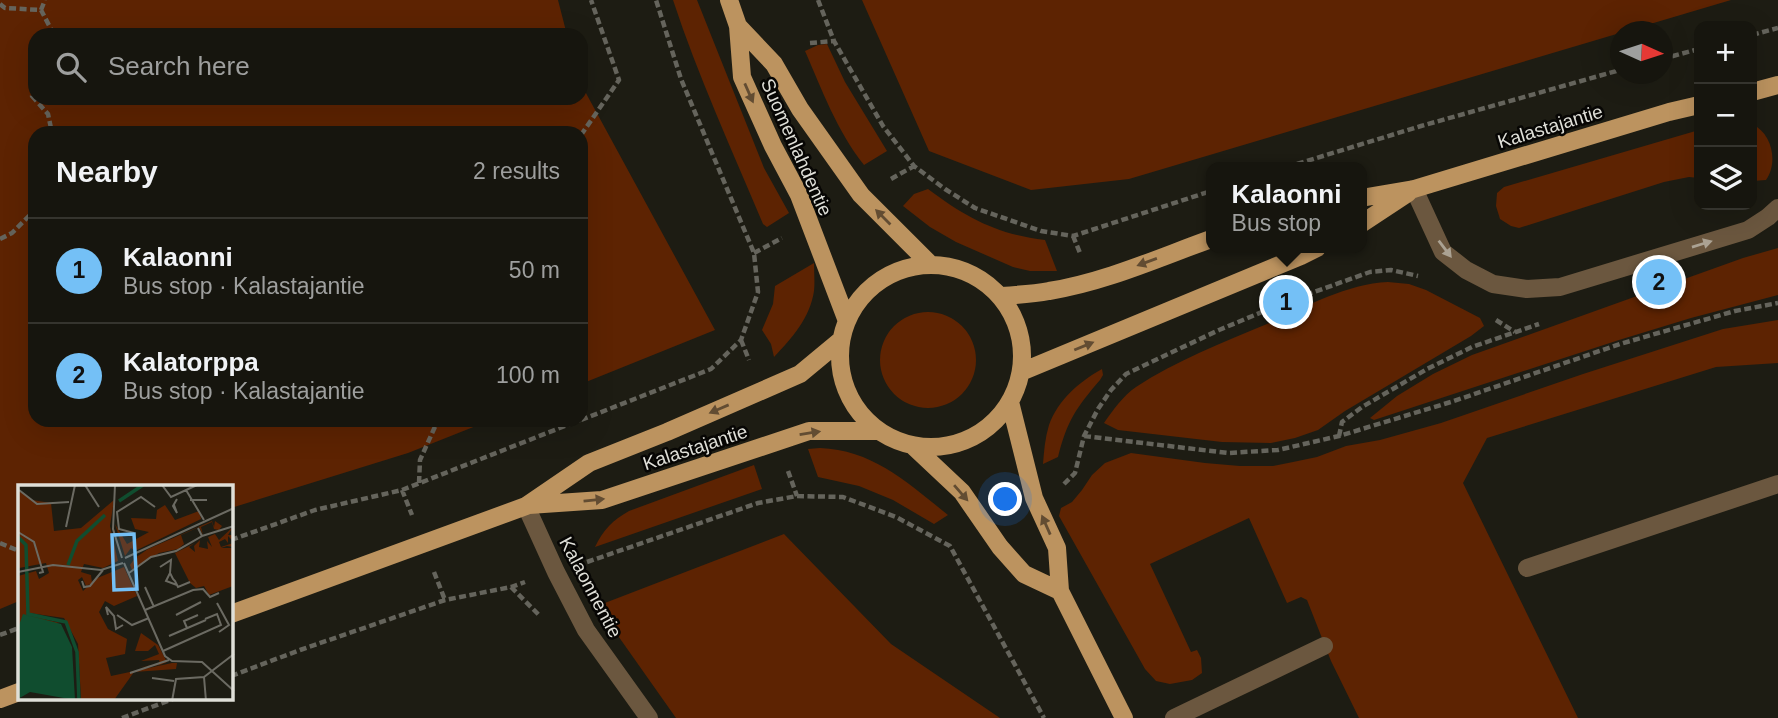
<!DOCTYPE html>
<meta charset="utf-8">
<style>
body{margin:0;font-family:Arial,sans-serif;background:#23221c;color:#f1f3f6}
.controls{position:absolute;right:21px;top:21px;display:grid;overflow:hidden;border-radius:14px;box-shadow:0 7px 28px #0002}
.controls button{width:63px;height:63px;display:grid;place-items:center;padding:0;border:0;border-bottom:2px solid #35342e;background:#16150e;color:#f1f3f6;font:35px sans-serif}
.compass{position:absolute;left:1610px;top:21px;width:63px;height:63px;border-radius:50%;background:#16150e;box-shadow:0 7px 28px #0002;rotate:93deg}
.you{position:absolute;left:1006px;top:500px;width:24px;height:24px;margin:-18px;border:5px solid #fff;border-radius:50%;background:#1a73e8;box-shadow:0 0 0 10px #1a73e833}
.badge{display:grid;place-items:center;width:46px;height:46px;border-radius:50%;background:#74c0f6;color:#111;font-size:23px;font-weight:700}
.pin{position:absolute;translate:-50% -50%;border:4px solid #fff;box-shadow:0 2px 7px #0006}
.popup{position:absolute;left:1206px;top:162px;width:161px;height:91px;box-sizing:border-box;display:grid;place-content:center;border-radius:14px;background:#16150e;filter:drop-shadow(0 2px 5px #0005);font-size:23px;white-space:nowrap;color:#9e9f9e}
.popup b{font-size:26px;color:#f1f3f6}
.popup::after{content:'';position:absolute;left:50%;top:100%;margin-left:-14px;border:14px solid transparent;border-top-color:#16150e}
.list{margin:0;padding:0;list-style:none}
h2{display:flex;justify-content:space-between;align-items:center;height:91px;margin:0;padding:0 28px;font-size:30px}
h2 small{font-size:23px;font-weight:400;color:#9e9f9e}
.list li{display:grid;grid-template-columns:46px 1fr auto;gap:21px;align-items:center;box-sizing:border-box;height:105px;padding:0 28px;border-top:2px solid #35342e}
.list b{display:block;font-size:26px;white-space:nowrap}
.list p{margin:0;font-size:23px;white-space:nowrap;color:#9e9f9e}
.list em{font-size:23px;font-style:normal;color:#9e9f9e}
.icon{flex:none;width:38px;height:38px;fill:none;stroke:currentColor;stroke-width:2;stroke-linecap:round;stroke-linejoin:round}
.map{position:relative;flex:none;width:1778px;height:718px;overflow:hidden}
.search{position:absolute;background:#16150e;box-shadow:0 7px 28px #0002;left:28px;top:28px;width:560px;height:77px;display:flex;align-items:center;gap:18px;box-sizing:border-box;padding:0 24px;border-radius:21px;color:#9e9f9e;font-size:26px}
.panel{position:absolute;background:#16150e;box-shadow:0 7px 28px #0002;left:28px;top:126px;width:560px;height:301px;border-radius:21px}
.map>svg:first-child{display:block}
.green{fill:#5d2302}
.lines{fill:none;stroke-linecap:round;stroke-linejoin:round}
.path{stroke:#65645c;stroke-width:4.5;stroke-dasharray:7 3.5;stroke-linecap:butt}
.minor{stroke:#6b573f;stroke-width:18}
.major{stroke:#bc935f;stroke-width:18}
.oneway{fill:#624c32}
.oneway2{fill:#aba293}
.labels{text-anchor:middle;stroke-width:5;stroke-linejoin:round;paint-order:stroke}
.street-label{font-size:19px;fill:#dfdfd8;stroke:#070604}
.inset-river{fill:none;stroke:#104d2f;stroke-width:3.5}
.inset-road{fill:none;stroke:#6b6a62;stroke-width:2}
.view{fill:#74c0f6;fill-opacity:0.15;stroke:#74c0f6;stroke-width:3.5}
.inset-edge{fill:none;stroke:#dfdfd8;stroke-width:3.5}
</style>
<div class="map">
<svg width="1778" height="718" viewBox="0 0 1778 718">
<rect width="100%" height="100%" fill="#1d1c13"/>
<path class="green" d="M 0,0 L 558,0 L 567,35 L 35,35 L 35,98 L 581,98 L 581,84 L 715,330 L 581,384 L 581,133 L 35,133 L 35,420 L 491,420 L 408,453 L 231,508 L 231,487 L 19,487 L 19,601 L 0,609 Z
M 673,0 L 697,0 L 764,168 L 789,213 L 767,227 L 763,224 C 732,150 698,76 673,0 Z
M 862,0 L 1731,0 L 1129,179 L 1031,190 L 929,151 Z
M 827,44 L 845,82 L 887,151 L 864,165 C 837,131 822,90 805,51 L 818,45 Z
M 1752,124 C 1773,134 1778,163 1766,180 L 1752,181 Z
M 1699,130 L 1699,178 L 1689,177 L 1664,182 L 1519,228 L 1511,226 L 1500,219 L 1496,206 L 1497,193 L 1504,187 Z
M 928,189 C 967,218 996,234 1045,240 L 1057,271 L 1030,271 L 1013,267 L 956,242 L 930,227 L 903,206 L 914,194 Z
M 1778,248 L 1778,295 L 1691,318 L 1619,340 L 1374,420 L 1370,418 L 1397,396 L 1433,374 L 1472,355 L 1743,258 Z
M 814,263 C 814,272 815,282 814,291 C 810,318 792,338 774,357 L 771,344 L 762,330 L 773,304 L 775,286 Z
M 1388,282 L 1409,284 L 1426,290 L 1480,318 L 1484,326 L 1471,336 L 1345,411 L 1318,430 L 1295,438 L 1271,443 L 1222,442 L 1118,430 L 1104,423 C 1113,410 1123,396 1136,387 C 1175,361 1224,342 1267,324 C 1305,307 1346,284 1388,282 Z
M880 360a48 48 0 1 1 96 0a48 48 0 1 1-96 0Z
M 1778,320 L 1778,363 L 1716,367 L 1487,438 L 1463,483 L 1578,718 L 1359,718 L 1331,661 L 1307,600 L 1301,597 L 1287,603 L 1249,518 L 1150,564 L 1191,652 L 1197,650 L 1201,658 L 1202,673 L 1192,680 L 1170,684 L 1156,681 L 1145,669 L 1059,516 L 1061,508 L 1072,502 L 1082,490 L 1092,475 L 1105,463 L 1131,453 L 1205,463 L 1240,466 L 1273,466 L 1293,462 L 1317,457 L 1346,446 L 1380,440 L 1441,423 L 1583,374 L 1723,329 Z
M 1102,369 L 1103,375 L 1100,380 C 1076,408 1067,421 1058,457 L 1043,464 C 1044,451 1045,438 1049,425 C 1058,400 1079,382 1102,369 Z
M 820,448 C 873,450 908,483 948,515 L 934,524 L 893,500 L 859,486 L 818,477 L 808,449 Z
M 754,465 L 762,489 L 595,547 C 603,530 613,520 629,511 Z
M 784,534 L 891,644 L 1000,718 L 676,718 L 597,606 Z"/>
<g class="lines">
<path class="path" d="M 818,0 L 834,41 L 883,126 L 914,166 L 945,189 L 975,208 L 1041,231 L 1073,236 L 1211,191
M 0,4 L 5,8 L 41,10 L 52,31 L 52,35
M 41,10 L 45,0
M 1752,35 L 1778,28
M 810,43 L 834,41
M 1662,59 L 1699,49
M 35,75 L 32,96 L 48,114 L 52,133
M 581,135 L 619,80 L 591,0
M 1287,167 L 1421,126 L 1620,70
M 891,179 L 914,166
M 1073,236 L 1080,253
M 0,239 L 12,233 L 35,210
M 754,253 L 782,238
M 1496,320 L 1515,332
M 741,340 L 749,360
M 581,420 L 711,369 L 741,340 L 758,292 L 754,253 L 681,79 L 656,0
M 1084,436 L 1228,453 L 1278,450 L 1339,436 L 1454,401 L 1620,344 L 1735,311 L 1778,303
M 1339,436 L 1342,422 L 1362,407 L 1427,369 L 1472,347 L 1539,324
M 788,471 L 797,496
M 419,483 L 420,460 L 438,420
M 1064,484 L 1075,473 L 1084,436 L 1098,409 L 1111,390 L 1126,374 L 1219,330 L 1286,302 L 1370,272 L 1391,270 L 1418,276
M 402,490 L 412,515
M 231,540 L 315,510 L 402,490 L 580,420
M 0,543 L 19,551
M 587,562 L 758,503 L 797,496 L 843,497 L 896,517 L 950,546 L 1044,718
M 434,572 L 445,600
M 511,587 L 540,616
M 0,635 L 19,628
M 231,676 L 300,650 L 445,600 L 511,587 L 525,582
M 122,718 L 173,699"/>
<path class="minor" d="M 1414,189 L 1443,252 L 1466,270 L 1493,284 L 1527,289 L 1560,287 L 1748,230 L 1768,217 L 1778,208
M 526,506 L 556,572 L 586,630 L 649,718
M 1527,568 L 1778,484
M 1174,718 L 1324,646"/>
<path class="major" d="M 729,0 L 738,26 L 742,77 L 773,146 L 799,195 L 847,321
M 738,26 L 774,64 L 800,109 L 861,195 L 931,265
M 1752,92 L 1778,85
M 1361,198 L 1414,189 L 1669,112 L 1699,105
M 1361,224 L 1408,193
M840 356a91 91 0 1 1 182 0a91 91 0 1 1-182 0Z
M 1000,296 C 1016,295 1033,294 1049,291 C 1105,282 1158,258 1211,239
M 1021,372 L 1301,256 L 1317,248
M 1010,402 L 1034,498 L 1057,548 L 1060,591 L 1124,718
M 912,445 L 962,492 L 1000,547 L 1024,574 L 1060,591
M 529,505 L 602,500 L 809,431 L 878,431
M 231,614 L 526,506 L 589,463 L 667,432 L 800,374 L 841,340
M 0,699 L 19,692"/>
</g>
<defs><path id="oneway-solid" d="M-6-.8H1V-3.2L6.5 0L1 3.2V.8H-6Z" transform="scale(1.75)"/></defs>
<g class="oneway">
<use href="#oneway-solid" transform="translate(749 93) rotate(66)"/>
<use href="#oneway-solid" transform="translate(883 217) rotate(-135)"/>
<use href="#oneway-solid" transform="translate(1147 262) rotate(160)"/>
<use href="#oneway-solid" transform="translate(1084 346) rotate(-22)"/>
<use href="#oneway-solid" transform="translate(719 409) rotate(157)"/>
<use href="#oneway-solid" transform="translate(810 433) rotate(-9)"/>
<use href="#oneway-solid" transform="translate(961 493) rotate(49)"/>
<use href="#oneway-solid" transform="translate(594 500) rotate(-6)"/>
<use href="#oneway-solid" transform="translate(1046 525) rotate(-114)"/>
</g>
<g class="oneway2">
<use href="#oneway-solid" transform="translate(1702 244) rotate(-17)"/>
<use href="#oneway-solid" transform="translate(1445 249) rotate(53)"/>
</g>
<g class="labels">
<g class="street-label">
<text transform="translate(1550 126) rotate(-17)" y="7">Kalastajantie</text>
<text transform="translate(797 147) rotate(66)" y="7">Suomenlahdentie</text>
<text transform="translate(695 447) rotate(-18)" y="7">Kalastajantie</text>
<text transform="translate(591 587) rotate(62)" y="7">Kalaonnentie</text>
</g>
</g>
<g transform="translate(18 485)">
<rect width="215" height="215" fill="#1d1c13"/>
<path d="M 0,4 L 14,15 L 33,18 L 36,46 L 63,43 L 96,15 L 92,41 L 100,76 L 85,83 L 66,79 L 63,87 L 73,90 L 74,98 L 68,101 L 64,92 L 60,95 L 65,106 L 77,94 L 106,82 L 119,111 L 96,121 L 87,116 L 81,127 L 90,144 L 109,154 L 107,169 L 88,173 L 93,191 L 154,178 L 159,178 L 158,184 L 116,187 L 96,215 L 63,215 L 60,159 L 46,133 L 11,128 L 10,101 L 10,130 L 42,138 L 0,143 L 0,91 L 18,86 L 21,94 L 31,88 L 28,78 L 1,83 ZM 147,20 L 157,35 L 181,26 L 183,34 L 117,66 L 113,63 L 107,71 L 97,39 L 109,59 L 131,47 L 117,44 L 113,33 L 138,34 L 139,25 ZM 194,36 L 196,42 L 197,36 L 204,41 L 201,45 L 196,44 L 194,37 L 183,42 L 185,50 L 181,42 L 163,50 L 166,59 L 160,64 L 141,68 L 114,85 L 112,80 L 117,73 L 130,64 ZM 215,42 L 210,50 L 215,50 L 215,56 L 210,51 L 210,58 L 207,54 L 201,57 L 203,62 L 215,58 L 215,62 L 209,61 L 203,63 L 215,63 L 215,101 L 191,110 L 186,101 L 178,103 L 172,98 L 157,68 L 177,58 L 171,62 L 177,67 L 176,61 L 182,55 L 181,62 L 190,64 L 189,56 L 194,62 L 190,52 L 197,49 L 201,55 ZM 123,148 L 140,160 L 149,177 L 142,180 L 122,182 L 142,179 L 141,175 L 123,176 L 141,169 L 137,160 L 130,166 L 117,166 Z" fill="#5d2302"/>
<path d="M 5,129 L 43,139 L 54,162 L 57,215 L 12,207 L 0,214 L 0,143 Z" fill="#104d2f"/>
<path class="inset-river" d="M 101,16 L 125,0M 0,52 L 8,60 L 10,129 L 48,137 L 59,167 L 61,216M 50,80 L 59,56 L 87,30"/>
<path class="inset-road" d="M 67,0 L 81,22M 97,0 L 95,44 L 104,73M 144,0 L 153,12 L 179,0M 1,5 L 19,19 L 51,17M 168,5 L 186,35M 172,15 L 189,15 L 183,15M 156,20 L 159,28 L 155,21 L 159,14M 48,42 L 57,0M 0,47 L 16,57 L 25,87 L 21,88M 116,48 L 101,44 L 99,27 L 123,12 L 137,22M 184,51 L 216,41M 107,73 L 216,23M 106,78 L 147,171 L 154,176 L 184,177 L 216,206M 142,82 L 153,75 L 152,88M 0,87 L 35,80 L 83,85 L 105,78M 111,88 L 133,72 L 158,66 L 184,51 L 180,43M 64,96 L 66,102 L 72,101 L 85,85M 159,100 L 148,96 L 152,88 L 155,94 L 157,96 L 160,102 L 172,97M 127,102 L 136,122M 199,118 L 211,140 L 201,147M 127,125 L 175,105 L 185,104 L 192,112 L 201,108M 90,130 L 88,122 L 96,131 L 98,144 L 105,140M 99,130 L 114,140 L 131,133M 158,130 L 183,117M 169,143 L 166,136 L 180,130M 151,151 L 188,135M 145,166 L 203,140 L 199,129 L 187,134M 112,188 L 151,175M 186,192 L 188,216M 134,193 L 156,196M 154,216 L 158,194 L 186,192 L 216,169"/>
<path class="view" d="M 116,49 L 119,104 L 96,105 L 94,50 Z"/>
<rect width="215" height="215" class="inset-edge"/>
</g>
</svg>
<div class="controls">
<button>+</button>
<button>−</button>
<button><svg class="icon" aria-label="layers" viewBox="0 0 24 24"><path d="M12 4l9 5-9 5-9-5zM3 14l9 5 9-5"/></svg></button>
</div>
<svg class="compass" viewBox="-18 -18 36 36"><path d="M0-13l5 13h-10z" fill="#e53935"/><path d="M0 13l5-13h-10z" fill="#9e9f9e"/></svg>
<div class="you"></div>
<div class="pin badge" style="left:1286px;top:302px">1</div>
<div class="popup"><b>Kalaonni</b>Bus stop</div>
<div class="pin badge" style="left:1659px;top:282px">2</div>
<div class="search"><svg class="icon" aria-label="search" viewBox="0 0 24 24"><circle cx="10" cy="10" r="6"/><path d="M15 15l6 6"/></svg>Search here</div>
<section class="panel">
<h2>Nearby<small>2 results</small></h2>
<ul class="list">
<li><span class="badge">1</span><div><b>Kalaonni</b><p>Bus stop · Kalastajantie</p></div><em>50 m</em></li>
<li><span class="badge">2</span><div><b>Kalatorppa</b><p>Bus stop · Kalastajantie</p></div><em>100 m</em></li>
</ul>
</section>
</div>
